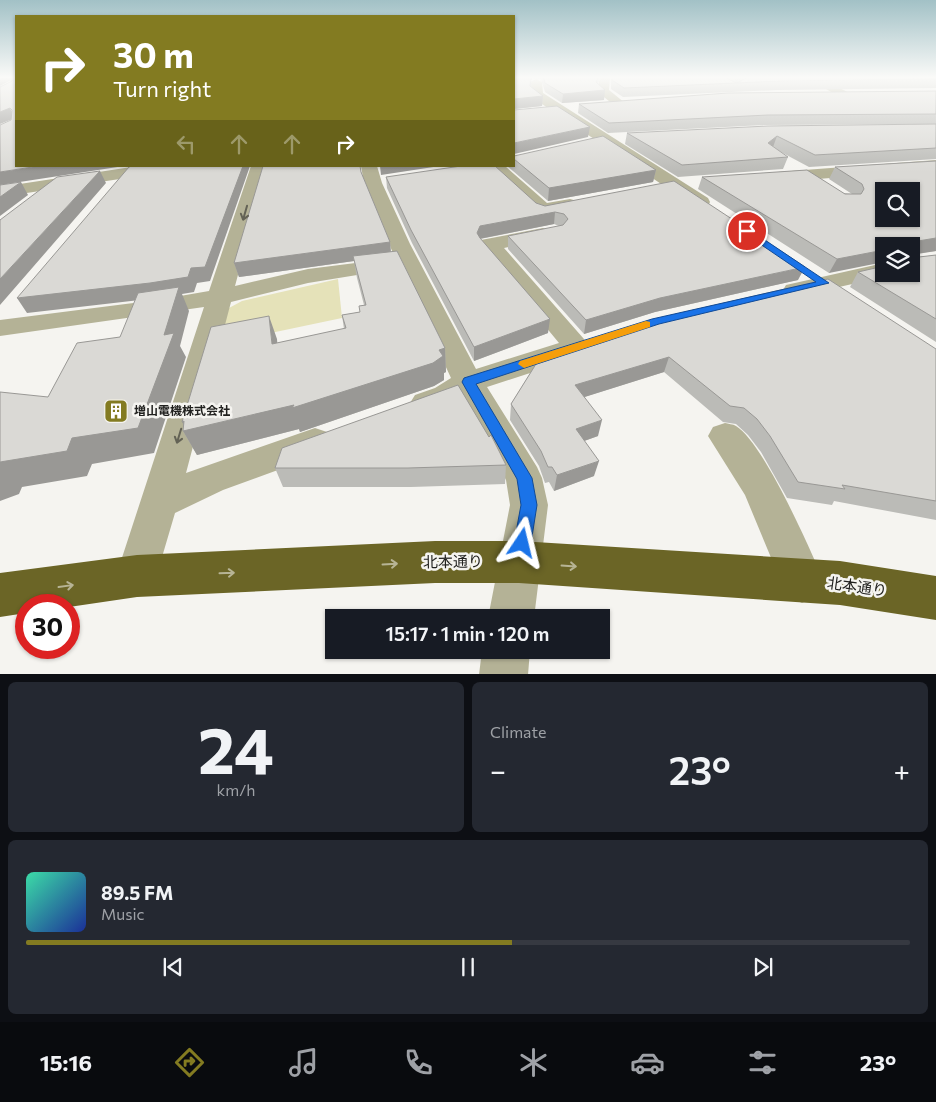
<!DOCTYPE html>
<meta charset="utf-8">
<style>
body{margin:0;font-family:Commissioner,"Noto Sans JP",sans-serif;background:#242831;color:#f1f3f6;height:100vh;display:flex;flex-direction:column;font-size:19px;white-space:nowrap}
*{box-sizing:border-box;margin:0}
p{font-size:16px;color:#9ea1a6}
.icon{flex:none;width:28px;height:28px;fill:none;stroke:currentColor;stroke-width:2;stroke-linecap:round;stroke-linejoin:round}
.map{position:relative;height:674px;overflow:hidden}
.panel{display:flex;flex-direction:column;gap:8px;padding:8px;background:#0d0f14;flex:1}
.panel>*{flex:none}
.guide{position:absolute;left:15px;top:15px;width:500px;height:152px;border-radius:0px;box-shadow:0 1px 4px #0004;background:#837b21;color:#fff;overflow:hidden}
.tools{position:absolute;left:875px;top:182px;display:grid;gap:10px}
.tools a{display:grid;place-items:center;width:45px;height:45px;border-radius:0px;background:#171b24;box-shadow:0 1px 4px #0004;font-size:25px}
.speed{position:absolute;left:15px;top:594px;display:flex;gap:10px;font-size:25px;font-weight:700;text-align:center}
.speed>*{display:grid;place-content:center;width:65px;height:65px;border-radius:50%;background:#171b24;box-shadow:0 1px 4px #0004;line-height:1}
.speed .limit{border:8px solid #d22;background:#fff;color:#111}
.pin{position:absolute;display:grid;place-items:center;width:42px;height:42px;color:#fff;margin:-21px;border:2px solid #fff;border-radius:50%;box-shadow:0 1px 5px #0007}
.me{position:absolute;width:55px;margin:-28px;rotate:10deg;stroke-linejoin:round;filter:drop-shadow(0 0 4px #0008)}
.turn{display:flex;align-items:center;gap:18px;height:105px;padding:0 15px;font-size:22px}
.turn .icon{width:65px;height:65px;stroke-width:2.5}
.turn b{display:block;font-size:35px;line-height:42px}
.lanes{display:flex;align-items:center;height:48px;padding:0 15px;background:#0003;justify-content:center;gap:25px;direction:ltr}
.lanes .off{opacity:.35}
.big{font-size:38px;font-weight:600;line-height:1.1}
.panel .card{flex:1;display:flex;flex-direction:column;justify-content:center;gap:8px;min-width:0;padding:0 18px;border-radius:8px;background:#242831}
.panel .dial{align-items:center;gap:0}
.dial b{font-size:65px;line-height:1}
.song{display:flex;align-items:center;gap:15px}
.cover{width:60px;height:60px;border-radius:8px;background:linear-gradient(135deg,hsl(160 70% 55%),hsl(230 70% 35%))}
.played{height:5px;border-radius:2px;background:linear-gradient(90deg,#837b21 55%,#363941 55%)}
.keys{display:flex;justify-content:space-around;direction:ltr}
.heat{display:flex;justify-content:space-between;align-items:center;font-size:28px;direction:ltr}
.panel .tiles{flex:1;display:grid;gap:8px;grid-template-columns:1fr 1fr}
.card:last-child{grid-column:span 2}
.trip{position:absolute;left:325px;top:609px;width:285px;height:50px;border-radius:0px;background:#171b24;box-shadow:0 1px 4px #0004;font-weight:600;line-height:50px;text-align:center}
.dock{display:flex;height:80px;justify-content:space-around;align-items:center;background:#090b0e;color:#9ea1a6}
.dock .icon{width:35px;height:35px}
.dock .selected{color:#837b21}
.dock b{font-size:22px;color:#f1f3f6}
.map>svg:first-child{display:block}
.green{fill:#e5e2b9}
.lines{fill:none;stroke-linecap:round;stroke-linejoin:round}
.minor{fill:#b4b296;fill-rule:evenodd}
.highway{fill:#6b6526;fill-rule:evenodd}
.wall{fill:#bbbbb7}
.shaded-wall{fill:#999895}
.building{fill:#dad9d5;stroke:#999895;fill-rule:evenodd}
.oneway{stroke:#636255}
.oneway2{stroke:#b7b495}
.route{fill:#1a73e8;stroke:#114b97}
.slow{fill:#f59e0b}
.labels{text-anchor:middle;stroke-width:5;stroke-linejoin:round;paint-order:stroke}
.poi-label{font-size:12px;font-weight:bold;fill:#21211f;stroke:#f5f4f0;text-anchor:start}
.near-street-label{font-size:15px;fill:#21211f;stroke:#f5f4f0}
</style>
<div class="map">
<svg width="936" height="675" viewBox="0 0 936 675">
<rect width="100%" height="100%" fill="#f5f4f0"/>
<path class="green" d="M 338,279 L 342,318 L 218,344 L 229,308 L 242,301 Z"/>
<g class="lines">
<path class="minor" d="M 600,78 L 610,78 L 609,90 L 625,103 L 623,106 L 615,106 L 599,93 L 597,91 Z
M 806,78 L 819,78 L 870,103 L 936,123 L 936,132 L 862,109 Z
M 536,79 L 542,82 L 543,93 L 708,198 L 710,202 L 708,206 L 694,206 L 533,98 L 530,82 Z
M 936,160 L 936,170 L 778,182 L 772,181 L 769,177 L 772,173 L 778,172 Z
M 138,166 L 181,166 L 173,171 L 0,197 L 0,187 Z
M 251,166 L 267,166 L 235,286 L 308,269 L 395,258 L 364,183 L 361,166 L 377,166 L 382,183 L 410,244 L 476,369 L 559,343 L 478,245 L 481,240 L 543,228 L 550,230 L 553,234 L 550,238 L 504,248 L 591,347 L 585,355 L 487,387 L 537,467 L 542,478 L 548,505 L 534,618 L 488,618 L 510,505 L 506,480 L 463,400 L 426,415 L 415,411 L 410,403 L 415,395 L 435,388 L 451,378 L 400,268 L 308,283 L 231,302 L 186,473 L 315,428 L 327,432 L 332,442 L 327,452 L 223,490 L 175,513 L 152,591 L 137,597 L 122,591 L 116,576 L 204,307 L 0,336 L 0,320 L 157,300 L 209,291 Z
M 487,166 L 505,166 L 547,203 L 570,199 L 577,201 L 580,205 L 577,209 C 564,212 549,217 536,214 Z
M 884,263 L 884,274 L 892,275 L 795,297 L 786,295 L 783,290 L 786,285 Z
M 725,423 C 728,424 733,424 736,426 C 763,442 810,549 824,581 L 817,596 L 802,603 L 787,596 L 745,495 L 708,436 L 713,427 Z
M 482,650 L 530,650 L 528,675 L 479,675 Z"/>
<path class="highway" d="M 435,541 L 519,541 L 840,561 L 936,576 L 936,620 L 840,605 L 519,583 L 435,583 L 137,597 L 69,607 L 69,605 L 26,605 L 26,613 L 0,617 L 0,573 L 137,555 Z"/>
</g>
<path class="wall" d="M 514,78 L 600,78 L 598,83 L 604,100 L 562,103 L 545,92 L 541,79 L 532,78 L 531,86 L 543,96 L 542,106 L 514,109 Z
M 611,78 L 722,78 L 735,82 L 728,78 L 936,78 L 936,88 L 777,90 L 623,97 L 611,89 Z
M 936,91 L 936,124 L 764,125 L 608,133 L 578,113 L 579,104 Z
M 936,124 L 936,159 L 809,167 L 779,151 L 788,157 L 783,169 L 678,177 L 625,144 L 627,133 Z
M 514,156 L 656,170 L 653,182 L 548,201 L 507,166 L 514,166 Z
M 936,161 L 936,251 L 919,253 L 919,257 L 936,255 L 936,342 L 850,287 L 858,272 L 911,274 L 911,246 L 884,246 L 829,273 L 698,189 L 702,177 L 852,194 L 829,179 L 835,167 Z
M 361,172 L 390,242 L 391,251 L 445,348 L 446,372 L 444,373 L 444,380 L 434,386 L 300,432 L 299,429 L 197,455 L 183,431 L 277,339 L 277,343 L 344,329 L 342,315 L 360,312 L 364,305 L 357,278 L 354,261 L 239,277 L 234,263 Z
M 386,177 L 536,203 L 798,280 L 655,312 L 584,334 L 508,249 L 508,236 L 559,226 L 554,224 L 480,239 L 548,333 L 474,361 L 412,243 L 387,188 Z
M 936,349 L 936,520 L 834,501 L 832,505 L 787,498 L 761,452 L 748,435 L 736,424 L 723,422 L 664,372 L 584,397 L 598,436 L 584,441 L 594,476 L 554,491 L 549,482 L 545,483 L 539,466 L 510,420 L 511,404 L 541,356 Z
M 506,465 L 505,484 L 411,487 L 283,487 L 275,468 Z"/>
<path class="shaded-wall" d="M 0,78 L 15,78 L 0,86 Z
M 605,90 L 604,100 L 562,103 L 563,94 Z
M 543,96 L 542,106 L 514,109 L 514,99 Z
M 10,108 L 15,118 L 0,124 L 0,112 Z
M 590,127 L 588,137 L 514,154 L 514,143 Z
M 777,136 L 773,147 L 768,143 Z
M 39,166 L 124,166 L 0,185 L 0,172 Z
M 243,166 L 250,166 L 210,281 L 197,283 L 194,292 L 182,294 L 189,311 L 180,346 L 186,357 L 154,453 L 92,464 L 87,476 L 22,487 L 19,494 L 0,501 L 0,462 L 72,438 L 164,335 L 157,298 L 27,313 L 17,298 L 191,268 Z
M 380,166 L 440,166 L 381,175 Z
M 656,170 L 653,182 L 548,201 L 549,188 Z
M 100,171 L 106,183 L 0,305 L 0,279 Z
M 21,182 L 28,195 L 0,216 L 0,197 Z
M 555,212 L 554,224 L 479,239 L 477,233 L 480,226 Z
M 936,238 L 936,251 L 911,255 L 918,241 Z
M 390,242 L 391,255 L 353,256 L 354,261 L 239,277 L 234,263 Z
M 884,250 L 884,262 L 829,273 L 837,259 Z
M 805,267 L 798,280 L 655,312 L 584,334 L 586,320 L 660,298 Z
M 269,316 L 277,339 L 279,367 L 272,344 Z
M 550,319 L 548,333 L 474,361 L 474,347 Z
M 445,348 L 446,372 L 444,373 L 444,380 L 434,386 L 300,432 L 299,429 L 197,455 L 183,431 L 187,430 L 182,422 Z
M 669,357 L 664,372 L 572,401 L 575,385 Z
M 602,420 L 598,436 L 573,445 L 576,429 Z
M 599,461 L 594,476 L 554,491 L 557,475 Z"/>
<path class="building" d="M 12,78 L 16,78 L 16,166 L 39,166 L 0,172 L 0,125 L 11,120 L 12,110 L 10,108 L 0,112 L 0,87 L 12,81 Z
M 514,78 L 531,78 L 530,86 L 543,96 L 514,99 L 514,105 Z
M 544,78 L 598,78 L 596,82 L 605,90 L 563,94 L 545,83 Z
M 613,78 L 726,78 L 737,83 L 746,78 L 936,78 L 936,79 L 780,81 L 624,88 L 612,80 Z
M 936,91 L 936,114 L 768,115 L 609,123 L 579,104 L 728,93 Z
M 557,106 L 590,127 L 514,143 L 514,152 L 514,110 Z
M 936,124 L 936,148 L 815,155 L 777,136 L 768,143 L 788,157 L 682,165 L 627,133 L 768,126 Z
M 603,136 L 656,170 L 549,188 L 514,159 L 514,156 Z
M 936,161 L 936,238 L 918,241 L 919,257 L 936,255 L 936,319 L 858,272 L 884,266 L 884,274 L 911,274 L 911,246 L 884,246 L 884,250 L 837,259 L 702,177 L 807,170 L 845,194 L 861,194 L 864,189 L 862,184 L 835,167 ZM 884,191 L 911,191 L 911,219 L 884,219 Z
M 132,166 L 243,166 L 205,267 L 191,268 L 188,277 L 150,283 L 17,298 L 129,167 Z
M 263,166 L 360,166 L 361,172 L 390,242 L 234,263 Z
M 461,166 L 495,166 L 536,203 L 545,206 L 674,181 L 805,267 L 660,298 L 586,320 L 508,236 L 563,225 L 568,219 L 564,214 L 555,212 L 480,226 L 477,233 L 480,238 L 550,319 L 474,347 L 411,230 L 386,177 Z
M 100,171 L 0,279 L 0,220 L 57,177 Z
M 21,182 L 0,197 L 0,185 Z
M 397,251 L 445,348 L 439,350 L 443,356 L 433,363 L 292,408 L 294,405 L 183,431 L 184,421 L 182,422 L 211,327 L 269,316 L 272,344 L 346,328 L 342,315 L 360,312 L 359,306 L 366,305 L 353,256 Z
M 828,279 L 936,349 L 936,501 L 842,485 L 845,489 L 798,482 L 770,436 L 757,419 L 744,408 L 730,406 L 669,357 L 575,385 L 602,420 L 576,429 L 599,461 L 557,475 L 552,467 L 548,467 L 541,451 L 511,404 L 541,356 L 668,316 Z
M 179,287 L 164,335 L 174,333 L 138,428 L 72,438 L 67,451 L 0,462 L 0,392 L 48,397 L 77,343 L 120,337 L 138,293 Z
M 458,385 L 489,437 L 491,435 L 506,465 L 408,468 L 275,468 L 282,448 Z"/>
<defs><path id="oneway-shaft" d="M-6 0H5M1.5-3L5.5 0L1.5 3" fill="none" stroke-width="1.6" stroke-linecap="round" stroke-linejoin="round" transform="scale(1.25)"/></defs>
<g class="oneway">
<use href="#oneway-shaft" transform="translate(245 213) rotate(106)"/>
<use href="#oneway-shaft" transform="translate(179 436) rotate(107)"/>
</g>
<g class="oneway2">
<use href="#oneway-shaft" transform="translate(390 564) rotate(-3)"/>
<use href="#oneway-shaft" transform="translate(569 566) rotate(4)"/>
<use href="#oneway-shaft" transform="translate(227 573) rotate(-2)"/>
<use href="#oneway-shaft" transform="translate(66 586) rotate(-8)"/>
</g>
<linearGradient id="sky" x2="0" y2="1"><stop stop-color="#a2c1c6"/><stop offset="0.45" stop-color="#fafaf8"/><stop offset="1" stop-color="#fafaf8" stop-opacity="0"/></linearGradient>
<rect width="936" height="172" fill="url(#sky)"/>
<path class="route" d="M 747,228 L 829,283 L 659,324 L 476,384 L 532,478 L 537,505 L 531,543 L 528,549 L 522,551 L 516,549 L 514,543 L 521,505 L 517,479 L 462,382 L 464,378 L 652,319 L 816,282 L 744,233 L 743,231 Z"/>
<path class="slow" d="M 646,321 L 650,322 L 650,327 L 524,368 L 518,364 L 520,361 Z"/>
<defs>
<g id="building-square" transform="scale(1.25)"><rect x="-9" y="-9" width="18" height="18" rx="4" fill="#837b21" stroke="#f5f4f0"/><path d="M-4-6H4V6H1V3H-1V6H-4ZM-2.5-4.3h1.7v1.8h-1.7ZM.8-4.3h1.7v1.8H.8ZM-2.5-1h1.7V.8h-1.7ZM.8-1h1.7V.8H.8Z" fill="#fff"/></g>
</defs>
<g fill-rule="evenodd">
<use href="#building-square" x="116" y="411"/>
</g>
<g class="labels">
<g class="poi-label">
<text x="134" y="415">増山電機株式会社</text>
</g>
<g class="near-street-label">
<text transform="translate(453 562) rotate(-1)" y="5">北本通り</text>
<text transform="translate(857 587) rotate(8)" y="5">北本通り</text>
</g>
</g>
</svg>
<div class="tools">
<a><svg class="icon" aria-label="search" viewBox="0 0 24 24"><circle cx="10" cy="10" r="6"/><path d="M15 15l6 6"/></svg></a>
<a><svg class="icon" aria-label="layers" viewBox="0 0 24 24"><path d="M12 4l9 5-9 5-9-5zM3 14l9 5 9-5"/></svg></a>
</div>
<div class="speed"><div class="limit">30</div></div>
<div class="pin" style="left:747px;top:231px;background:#d93025"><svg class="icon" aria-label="arrive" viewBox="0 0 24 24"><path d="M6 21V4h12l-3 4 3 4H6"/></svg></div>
<svg class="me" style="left:522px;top:543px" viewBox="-20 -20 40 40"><path d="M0-17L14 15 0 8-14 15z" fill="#1a73e8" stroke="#fff" stroke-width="4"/></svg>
<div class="trip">15:17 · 1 min · 120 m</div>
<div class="guide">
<div class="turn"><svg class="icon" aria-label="right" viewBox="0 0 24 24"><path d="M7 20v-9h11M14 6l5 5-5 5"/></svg><div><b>30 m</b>Turn right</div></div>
<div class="lanes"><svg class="icon off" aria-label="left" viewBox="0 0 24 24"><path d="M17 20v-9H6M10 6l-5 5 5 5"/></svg><svg class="icon off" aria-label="ahead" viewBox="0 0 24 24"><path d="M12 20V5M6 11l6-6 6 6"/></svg><svg class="icon off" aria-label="ahead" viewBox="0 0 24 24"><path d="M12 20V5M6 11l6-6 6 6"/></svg><svg class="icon" aria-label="right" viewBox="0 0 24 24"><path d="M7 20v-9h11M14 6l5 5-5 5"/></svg></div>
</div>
</div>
<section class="panel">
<div class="tiles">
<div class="card dial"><b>24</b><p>km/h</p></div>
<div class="card"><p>Climate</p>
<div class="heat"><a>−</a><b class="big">23°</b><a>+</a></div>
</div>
<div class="card">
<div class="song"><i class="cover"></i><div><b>89.5 FM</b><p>Music</p></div></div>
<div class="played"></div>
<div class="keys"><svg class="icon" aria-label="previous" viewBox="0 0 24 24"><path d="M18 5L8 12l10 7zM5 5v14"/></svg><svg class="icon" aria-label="pause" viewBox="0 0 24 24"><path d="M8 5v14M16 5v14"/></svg><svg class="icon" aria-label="next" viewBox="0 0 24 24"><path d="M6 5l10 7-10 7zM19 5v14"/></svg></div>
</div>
</div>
</section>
<nav class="dock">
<b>15:16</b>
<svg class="icon selected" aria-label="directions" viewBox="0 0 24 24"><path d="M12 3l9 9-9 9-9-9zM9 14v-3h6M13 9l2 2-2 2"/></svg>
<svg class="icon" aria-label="music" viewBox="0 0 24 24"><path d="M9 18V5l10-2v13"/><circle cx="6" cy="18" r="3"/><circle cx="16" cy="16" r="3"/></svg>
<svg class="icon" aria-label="phone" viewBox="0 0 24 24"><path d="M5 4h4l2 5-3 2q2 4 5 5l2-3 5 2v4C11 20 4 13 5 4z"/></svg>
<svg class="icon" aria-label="climate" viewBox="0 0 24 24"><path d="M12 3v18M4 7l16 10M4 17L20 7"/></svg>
<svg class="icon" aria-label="car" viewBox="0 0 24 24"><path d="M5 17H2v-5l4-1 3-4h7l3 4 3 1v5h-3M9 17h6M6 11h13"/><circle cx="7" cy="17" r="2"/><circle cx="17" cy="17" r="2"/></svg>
<svg class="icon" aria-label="filters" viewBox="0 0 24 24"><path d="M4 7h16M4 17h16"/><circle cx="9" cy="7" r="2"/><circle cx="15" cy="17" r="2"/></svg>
<b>23°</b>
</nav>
